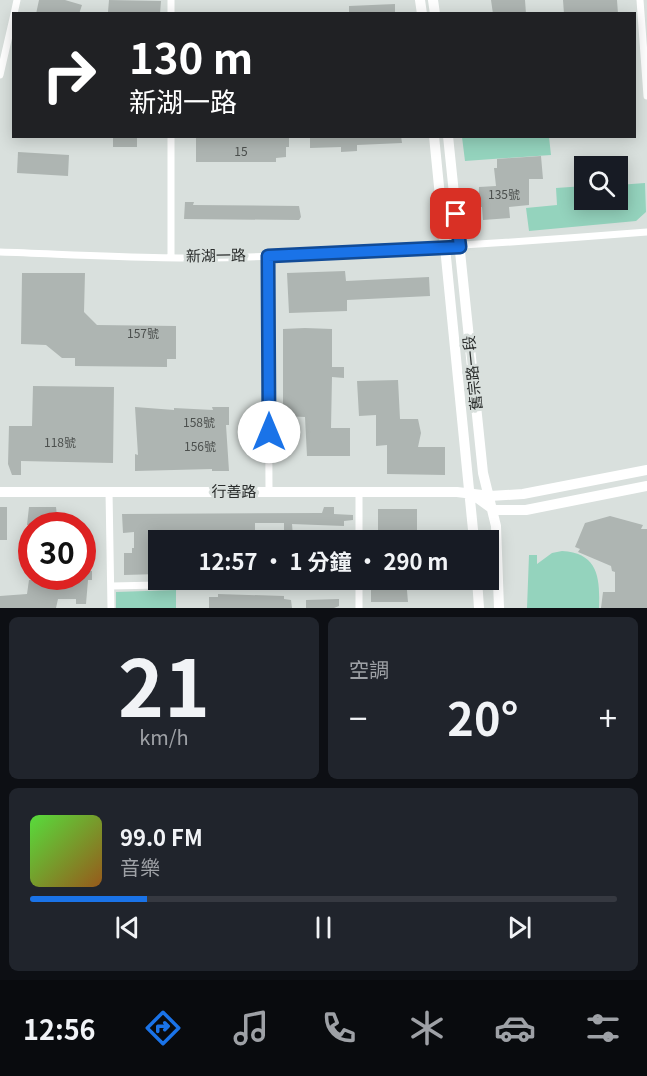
<!DOCTYPE html>
<html lang="zh-TW">
<meta charset="utf-8">
<style>
body{margin:0;font-family:Georgia,"Noto Sans TC",serif;background:#20242c;color:#f1f3f6;height:100vh;display:flex;flex-direction:column;font-size:22px;white-space:nowrap}
*{box-sizing:border-box;margin:0}
p{font-size:20px;color:#9ea1a6}
.icon{flex:none;width:33px;height:33px;fill:none;stroke:currentColor;stroke-width:2;stroke-linecap:round;stroke-linejoin:round}
.map{position:relative;height:608px;overflow:hidden}
.panel{display:flex;flex-direction:column;gap:9px;padding:9px;background:#0d0f14;flex:1}
.panel>*{flex:none}
.banner{position:absolute;left:12px;top:12px;width:624px;height:126px;border-radius:0px;box-shadow:0 3px 15px #0003;background:#202124;color:#fff;overflow:hidden}
.fabs{position:absolute;left:574px;top:156px;display:grid;gap:12px}
.fabs a{display:grid;place-items:center;width:54px;height:54px;border-radius:0px;background:#171b24;box-shadow:0 3px 15px #0003;font-size:30px}
.speed{position:absolute;left:18px;top:512px;display:flex;gap:12px;font-size:30px;font-weight:700;text-align:center}
.speed>*{display:grid;place-content:center;width:78px;height:78px;border-radius:50%;background:#171b24;box-shadow:0 3px 15px #0003;line-height:1}
.speed .limit{border:9px solid #d22;background:#fff;color:#111}
.pin{position:absolute;display:grid;place-items:center;width:51px;height:51px;color:#fff;margin:-26px;border-radius:12px;box-shadow:0 3px 9px #0006}
.me{position:absolute;width:66px;margin:-33px;rotate:0deg;stroke-linejoin:round;filter:drop-shadow(0 0 4px #0008)}
.turn{display:flex;align-items:center;gap:21px;height:126px;padding:0 18px;font-size:27px}
.turn .icon{width:78px;height:78px;stroke-width:2.5}
.turn b{display:block;font-size:42px;line-height:51px}
.big{font-size:45px;font-weight:700;line-height:1.1}
.panel .widget{flex:1;display:flex;flex-direction:column;justify-content:center;gap:9px;min-width:0;padding:0 21px;border-radius:9px;background:#20242c}
.panel .dial{align-items:center;gap:0}
.dial b{font-size:78px;line-height:1}
.song{display:flex;align-items:center;gap:18px}
.cover{width:72px;height:72px;border-radius:9px;background:linear-gradient(135deg,hsl(110 70% 55%),hsl(30 70% 35%))}
.played{height:6px;border-radius:3px;background:linear-gradient(90deg,#1a73e8 20%,#363941 20%)}
.keys{display:flex;justify-content:space-around;direction:ltr}
.heat{display:flex;justify-content:space-between;align-items:center;font-size:33px;direction:ltr}
.panel .tiles{flex:1;display:grid;gap:9px;grid-template-columns:1fr 1fr}
.widget:last-child{grid-column:span 2}
.trip{position:absolute;left:148px;top:530px;width:351px;height:60px;border-radius:0px;background:#171b24;box-shadow:0 3px 15px #0003;font-weight:700;line-height:60px;text-align:center}
.tabs{display:flex;height:96px;justify-content:space-around;align-items:center;background:#090b0e;color:#9ea1a6}
.tabs .icon{width:42px;height:42px}
.tabs .active{color:#1a73e8}
.tabs b{font-size:27px;color:#f1f3f6}
.map>svg:first-child{display:block}
.green{fill:#94d3bd}
.building{fill:#aeb5b2}
.lines{fill:none;stroke-linecap:round;stroke-linejoin:round}
.street{stroke:#fff;stroke-width:7}
.secondary{stroke:#fff;stroke-width:10}
.route-casing{stroke:#114b97;stroke-width:15}
.route{stroke:#1a73e8;stroke-width:10}
.labels{text-anchor:middle;stroke-width:6;stroke-linejoin:round;paint-order:stroke}
.number-label{font-size:12px;fill:#4c504e}
.street-label{font-size:15px;fill:#2b2e2d;stroke:#d9e0dd}
</style>
<div class="map">
<svg width="647" height="608" viewBox="0 0 647 608">
<rect width="100%" height="100%" fill="#d9e0dd"/>
<path class="green" d="M 462,137 L 549,137 L 551,155 L 465,161 Z
M 645,183 L 646,212 L 636,221 L 529,231 L 526,208 L 557,205 L 556,188 L 585,186 L 585,200 L 618,200 L 618,185 Z
M 562,551 C 599,553 600,579 599,608 L 527,608 L 529,555 L 537,555 L 537,564 L 552,553 Z
M 176,590 L 176,608 L 116,608 L 116,592 Z"/>
<path class="building" d="M 39,0 L 65,0 L 82,5 L 79,14 L 36,14 Z
M 109,0 L 161,1 L 160,14 L 108,12 Z
M 491,0 L 525,0 L 526,14 L 493,14 Z
M 563,0 L 617,0 L 618,14 L 564,14 Z
M 395,4 L 395,14 L 349,14 L 349,6 Z
M 113,136 L 137,136 L 137,147 L 113,147 Z
M 196,136 L 289,136 L 289,147 L 286,147 L 286,157 L 276,158 L 276,162 L 196,162 Z
M 310,136 L 401,136 L 402,143 L 357,145 L 357,151 L 341,152 L 341,147 L 310,148 Z
M 18,152 L 69,155 L 68,176 L 17,173 Z
M 541,156 L 543,179 L 529,179 L 529,205 L 509,207 L 510,218 L 483,220 L 482,207 L 478,207 L 479,187 L 496,186 L 494,168 L 497,168 L 497,159 Z
M 185,202 L 194,202 L 193,205 L 299,206 L 301,217 L 299,220 L 184,219 Z
M 345,271 L 346,281 L 429,277 L 430,296 L 347,300 L 347,311 L 289,313 L 287,273 Z
M 22,273 L 85,273 L 84,312 L 97,325 L 176,326 L 176,359 L 167,359 L 167,367 L 75,366 L 75,358 L 62,358 L 46,345 L 21,344 Z
M 305,328 L 332,329 L 332,367 L 344,367 L 344,378 L 332,377 L 331,428 L 350,428 L 350,456 L 307,456 L 305,417 L 283,416 L 283,329 Z
M 398,380 L 400,419 L 418,419 L 421,433 L 418,447 L 445,447 L 445,475 L 387,474 L 387,445 L 376,446 L 376,415 L 359,416 L 357,381 Z
M 33,386 L 114,387 L 113,463 L 21,461 L 21,475 L 12,475 L 8,464 L 9,426 L 32,426 Z
M 135,407 L 174,410 L 174,408 L 213,410 L 212,407 L 229,407 L 229,425 L 226,425 L 229,471 L 212,471 L 212,469 L 135,471 L 135,454 L 138,455 Z
M 0,507 L 7,507 L 7,540 L 0,540 Z
M 29,507 L 56,507 L 58,525 L 27,525 Z
M 324,507 L 334,507 L 334,514 L 353,515 L 353,520 L 344,521 L 344,526 L 292,524 L 293,537 L 284,537 L 284,523 L 255,523 L 255,531 L 210,532 L 210,540 L 191,540 L 191,531 L 153,532 L 153,553 L 159,552 L 159,574 L 124,575 L 124,553 L 132,553 L 132,548 L 134,548 L 134,532 L 123,533 L 122,514 L 322,513 Z
M 378,509 L 417,509 L 417,540 L 378,540 Z
M 610,516 L 643,525 L 641,529 L 647,529 L 647,608 L 601,608 L 603,592 L 615,592 L 615,572 L 612,571 L 611,566 L 578,552 L 580,549 L 575,547 L 585,523 Z
M 82,571 L 92,571 L 92,580 L 88,580 L 86,604 L 76,604 L 76,599 L 58,599 L 56,608 L 0,608 L 0,596 L 27,594 L 29,580 L 39,580 L 39,585 L 65,585 L 65,576 L 82,576 Z
M 374,579 L 406,579 L 408,602 L 371,602 L 371,589 L 375,589 Z
M 218,594 L 284,596 L 284,599 L 291,600 L 292,608 L 209,608 L 209,597 L 218,597 Z
M 339,599 L 339,606 L 334,608 L 306,608 L 306,600 Z"/>
<g class="lines">
<path class="street" d="M 171,0 L 171,14
M 640,0 L 647,96
M 14,14 L 17,0
M 0,75 L 14,14
M 171,136 L 171,257
M 0,252 C 89,255 180,261 269,256 C 395,250 521,242 647,232
M 268,256 L 269,492
M 109,491 L 111,608
M 359,492 L 359,540
M 359,579 L 359,608
M 111,586 L 359,581"/>
<path class="secondary" d="M 420,0 L 422,14
M 433,0 L 435,14
M 434,136 L 474,540
M 448,136 L 483,473 L 496,526 L 499,608
M 0,492 L 457,492 L 490,496 L 523,494 L 647,470
M 472,494 L 494,510 L 526,510 L 647,486
M 477,579 L 479,608"/>
</g>
<g class="lines">
<g class="route-casing">
<path id="route" d="M 269,432 L 268,256 L 460,247 L 456,214"/>
</g>
<use href="#route" class="route"/>
</g>
<g class="labels">
<g class="number-label">
<text x="241" y="156">15</text>
<text x="504" y="199">135號</text>
<text x="143" y="338">157號</text>
<text x="199" y="427">158號</text>
<text x="60" y="447">118號</text>
<text x="200" y="451">156號</text>
</g>
<g class="street-label">
<text transform="translate(216 256) rotate(-1)" y="5">新湖一路</text>
<text transform="translate(473 373) rotate(-96)" y="5">舊宗路一段</text>
<text x="234" y="497">行善路</text>
</g>
</g>
</svg>
<div class="fabs">
<a><svg class="icon" aria-label="search" viewBox="0 0 24 24"><circle cx="10" cy="10" r="6"/><path d="M15 15l6 6"/></svg></a>
</div>
<div class="speed"><div class="limit">30</div></div>
<div class="pin" style="left:456px;top:214px;background:#d93025"><svg class="icon" aria-label="arrive" viewBox="0 0 24 24"><path d="M6 21V4h12l-3 4 3 4H6"/></svg></div>
<svg class="me" style="left:269px;top:432px" viewBox="-20 -20 40 40"><circle r="19" fill="#fff"/><path d="M0-13L10 11 0 6-10 11z" fill="#1a73e8"/></svg>
<div class="trip">12:57 · 1 分鐘 · 290 m</div>
<div class="banner">
<div class="turn"><svg class="icon" aria-label="right" viewBox="0 0 24 24"><path d="M7 20v-9h11M14 6l5 5-5 5"/></svg><div><b>130 m</b>新湖一路</div></div>
</div>
</div>
<section class="panel">
<div class="tiles">
<div class="widget dial"><b>21</b><p>km/h</p></div>
<div class="widget"><p>空調</p>
<div class="heat"><a>−</a><b class="big">20°</b><a>+</a></div>
</div>
<div class="widget">
<div class="song"><i class="cover"></i><div><b>99.0 FM</b><p>音樂</p></div></div>
<div class="played"></div>
<div class="keys"><svg class="icon" aria-label="previous" viewBox="0 0 24 24"><path d="M18 5L8 12l10 7zM5 5v14"/></svg><svg class="icon" aria-label="pause" viewBox="0 0 24 24"><path d="M8 5v14M16 5v14"/></svg><svg class="icon" aria-label="next" viewBox="0 0 24 24"><path d="M6 5l10 7-10 7zM19 5v14"/></svg></div>
</div>
</div>
</section>
<nav class="tabs">
<b>12:56</b>
<svg class="icon active" aria-label="directions" viewBox="0 0 24 24"><path d="M12 3l9 9-9 9-9-9zM9 14v-3h6M13 9l2 2-2 2"/></svg>
<svg class="icon" aria-label="music" viewBox="0 0 24 24"><path d="M9 18V5l10-2v13"/><circle cx="6" cy="18" r="3"/><circle cx="16" cy="16" r="3"/></svg>
<svg class="icon" aria-label="phone" viewBox="0 0 24 24"><path d="M5 4h4l2 5-3 2q2 4 5 5l2-3 5 2v4C11 20 4 13 5 4z"/></svg>
<svg class="icon" aria-label="climate" viewBox="0 0 24 24"><path d="M12 3v18M4 7l16 10M4 17L20 7"/></svg>
<svg class="icon" aria-label="car" viewBox="0 0 24 24"><path d="M5 17H2v-5l4-1 3-4h7l3 4 3 1v5h-3M9 17h6M6 11h13"/><circle cx="7" cy="17" r="2"/><circle cx="17" cy="17" r="2"/></svg>
<svg class="icon" aria-label="filters" viewBox="0 0 24 24"><path d="M4 7h16M4 17h16"/><circle cx="9" cy="7" r="2"/><circle cx="15" cy="17" r="2"/></svg>
</nav>
